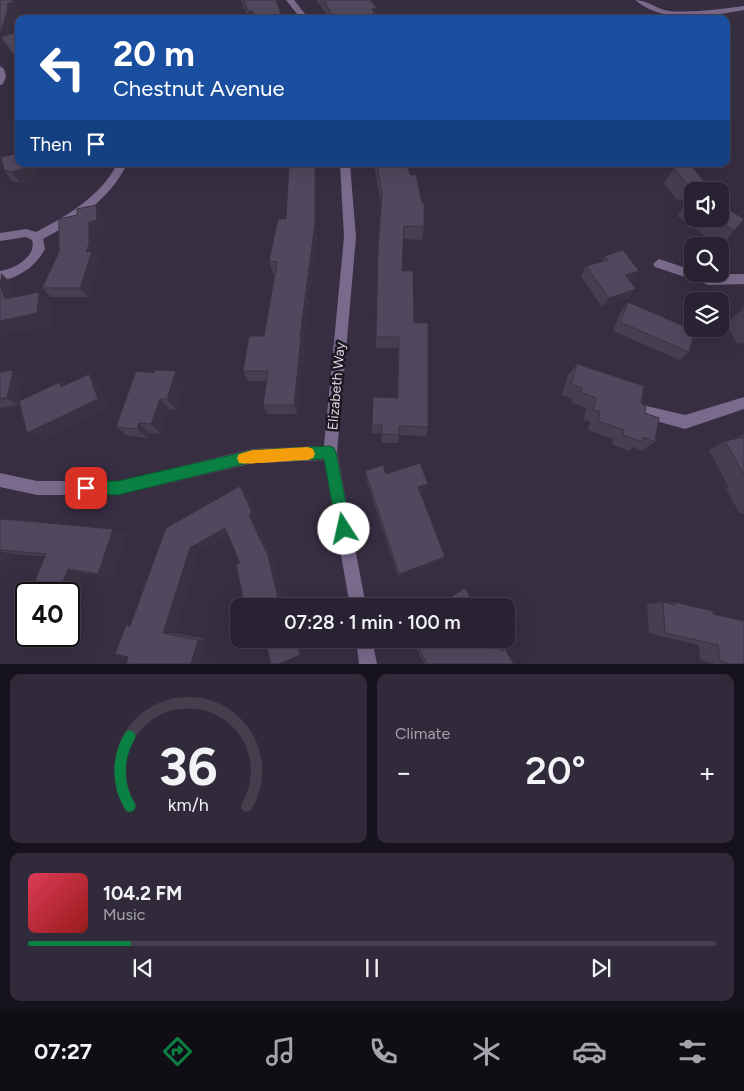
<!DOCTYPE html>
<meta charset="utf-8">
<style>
body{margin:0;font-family:Figtree,sans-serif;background:#312a3a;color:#f1f3f6;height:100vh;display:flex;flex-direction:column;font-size:19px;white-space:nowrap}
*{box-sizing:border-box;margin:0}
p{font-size:16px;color:#a5a4ac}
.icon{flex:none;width:28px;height:28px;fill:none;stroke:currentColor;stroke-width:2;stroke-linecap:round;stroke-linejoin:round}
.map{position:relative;height:664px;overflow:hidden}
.side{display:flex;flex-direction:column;gap:10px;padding:10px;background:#17131c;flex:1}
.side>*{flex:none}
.banner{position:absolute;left:15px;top:15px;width:715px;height:152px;border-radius:10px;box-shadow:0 5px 20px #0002,0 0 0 1px #453f4d;background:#1a4fa0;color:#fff;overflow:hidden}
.controls{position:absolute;left:684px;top:182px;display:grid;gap:10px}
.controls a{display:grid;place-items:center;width:45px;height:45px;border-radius:10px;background:#292232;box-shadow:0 5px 20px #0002,0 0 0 1px #453f4d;font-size:25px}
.speed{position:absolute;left:15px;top:582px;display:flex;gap:10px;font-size:25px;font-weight:700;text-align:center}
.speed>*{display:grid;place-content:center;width:65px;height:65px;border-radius:50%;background:#292232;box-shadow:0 5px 20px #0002,0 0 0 1px #453f4d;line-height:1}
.speed .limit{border:2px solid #111;border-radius:8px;background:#fff;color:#111}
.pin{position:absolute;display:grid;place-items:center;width:42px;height:42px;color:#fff;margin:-21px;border-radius:10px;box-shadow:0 2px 8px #0006}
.me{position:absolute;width:55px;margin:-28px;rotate:350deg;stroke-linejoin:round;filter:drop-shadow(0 0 4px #0008)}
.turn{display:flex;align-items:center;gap:18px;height:105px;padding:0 15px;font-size:22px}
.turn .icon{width:65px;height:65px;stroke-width:2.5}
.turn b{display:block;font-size:35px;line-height:42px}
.then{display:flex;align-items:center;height:48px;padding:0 15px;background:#0003;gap:10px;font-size:19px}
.big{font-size:38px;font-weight:600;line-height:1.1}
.side .card{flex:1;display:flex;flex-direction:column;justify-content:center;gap:8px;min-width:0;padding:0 18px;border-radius:10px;background:#312a3a}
.side .dial{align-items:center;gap:0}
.dial svg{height:130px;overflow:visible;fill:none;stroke:#453f4d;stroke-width:7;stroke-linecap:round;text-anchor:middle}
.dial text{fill:#f1f3f6;stroke:none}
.song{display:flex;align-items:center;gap:15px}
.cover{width:60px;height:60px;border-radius:8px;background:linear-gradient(135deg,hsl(350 70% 55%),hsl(0 70% 35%))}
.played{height:5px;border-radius:2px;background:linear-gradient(90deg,#0b8043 15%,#453f4d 15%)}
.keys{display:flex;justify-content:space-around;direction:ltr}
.heat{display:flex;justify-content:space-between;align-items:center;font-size:28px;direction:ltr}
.side .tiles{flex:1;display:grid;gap:10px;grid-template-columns:1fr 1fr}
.card:last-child{grid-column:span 2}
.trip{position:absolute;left:230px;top:598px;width:285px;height:50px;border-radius:10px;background:#292232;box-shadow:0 5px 20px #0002,0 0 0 1px #453f4d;font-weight:600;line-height:50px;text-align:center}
.tabs{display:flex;height:80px;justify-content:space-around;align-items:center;background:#100e14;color:#a5a4ac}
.tabs .icon{width:35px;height:35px}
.tabs .current{color:#0b8043}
.tabs b{font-size:22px;color:#f1f3f6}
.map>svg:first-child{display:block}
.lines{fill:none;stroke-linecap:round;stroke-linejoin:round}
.minor{fill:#7a6a8b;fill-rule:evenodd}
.wall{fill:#473e51}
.shaded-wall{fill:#393242}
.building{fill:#52485e;stroke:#393242}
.route{fill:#0b8043;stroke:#07532c}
.slow{fill:#f59e0b}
.labels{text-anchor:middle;stroke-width:5;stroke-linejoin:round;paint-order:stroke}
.street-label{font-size:14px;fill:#dcd6e3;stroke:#1c1821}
</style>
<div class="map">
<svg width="744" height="664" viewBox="0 0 744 664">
<rect width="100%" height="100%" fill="#372e42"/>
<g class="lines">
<path class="minor" d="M 286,0 L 294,0 L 309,19 L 301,19 Z
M 635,0 C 648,0 656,9 669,11 C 694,13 719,9 744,6 L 744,10 C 710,16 664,25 635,0 Z
M 0,66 L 4,69 L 6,76 L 3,84 L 0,85 Z
M 117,164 L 127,164 C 110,199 77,221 43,239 L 45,249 C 36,266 19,278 0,281 L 0,271 C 15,269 37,256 32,240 L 26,237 L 0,241 L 0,233 L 26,229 L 36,232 C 67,216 101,196 117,164 Z
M 340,164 L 350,164 L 356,237 L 337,453 L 366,606 L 350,606 L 324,460 L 253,463 L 118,495 L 37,495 L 0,487 L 0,473 L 37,481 L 118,481 L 253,449 L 324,446 L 344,237 Z
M 659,259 L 692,270 L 692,274 L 744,274 L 744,284 L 709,285 L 655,267 L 653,264 Z
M 744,397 L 744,409 L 685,429 L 638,416 L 633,415 L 631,410 L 633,405 L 638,404 L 685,415 Z
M 356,639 L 372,639 L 377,664 L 359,664 Z"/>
</g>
<path class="wall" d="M 241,0 L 276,0 L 283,19 L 248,19 Z
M 316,0 L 370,0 L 377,8 L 377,19 L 328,19 L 323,9 Z
M 14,2 L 20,13 L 13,15 L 15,19 L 10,34 L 19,31 L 19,62 L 5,43 L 0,44 Z
M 19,164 L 44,164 L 29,180 L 20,183 L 12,181 L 4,170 Z
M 287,164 L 315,164 L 317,187 L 317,237 L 303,344 L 304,348 L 297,414 L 267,414 L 263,405 L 267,381 L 248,381 L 243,371 L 264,336 L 275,274 L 273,274 L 269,261 L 286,219 L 289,167 L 288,167 Z
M 374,164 L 407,164 L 424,227 L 422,240 L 403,239 L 402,271 L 414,323 L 428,427 L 426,436 L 399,435 L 398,443 L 381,443 L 382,434 L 372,433 L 372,425 L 397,398 L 398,348 L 376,348 L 378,249 L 381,205 Z
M 674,168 L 705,182 L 698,191 L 692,191 L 692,219 L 720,219 L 734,231 L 720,246 L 677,216 L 688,201 L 691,198 L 677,200 L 664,183 Z
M 103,215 L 104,230 L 95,232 L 96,254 L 96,257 L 99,261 L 88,297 L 51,297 L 42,288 L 59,252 Z
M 605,256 L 632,280 L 630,281 L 629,298 L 602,307 L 581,276 L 586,266 L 601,262 Z
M 628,302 L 689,352 L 680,360 L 613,331 L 621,311 Z
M 744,306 L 744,344 L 743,343 L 737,344 L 726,323 L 743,309 L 742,308 Z
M 577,364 L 641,403 L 645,413 L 655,442 L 642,451 L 634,447 L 629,451 L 612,444 L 613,439 L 588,430 L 590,422 L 583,420 L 586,408 L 572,403 L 572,399 L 562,395 L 568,375 Z
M 13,370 L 24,377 L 18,405 L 0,408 L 0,372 Z
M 185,383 L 176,410 L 169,409 L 161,434 L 149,433 L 148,438 L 128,436 L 116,427 Z
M 744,434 L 744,513 L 740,514 L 726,489 L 729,488 L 709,450 L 725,441 L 735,439 Z
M 365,471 L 386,474 L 428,484 L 426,491 L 421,493 L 445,557 L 441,561 L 398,577 L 366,479 Z
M 247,494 L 258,518 L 255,521 L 274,560 L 283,600 L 287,599 L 291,601 L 293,606 L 247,606 L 247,603 L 244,603 L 240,563 L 228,536 L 199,552 L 174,633 L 207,639 L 128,657 L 126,625 L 130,625 Z
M 0,519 L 126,534 L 113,577 L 84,573 L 78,587 L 35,581 L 45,556 L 12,554 L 10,561 L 0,560 Z
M 663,602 L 665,603 L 674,602 L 713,614 L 744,664 L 716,664 L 700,660 L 699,645 L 649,633 L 647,604 Z
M 412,639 L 494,639 L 500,648 L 505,649 L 514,664 L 424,664 Z"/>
<path class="shaded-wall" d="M 14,2 L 20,13 L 13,15 L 15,19 L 8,43 L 1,37 L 5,43 L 0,44 L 0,32 L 7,4 Z
M 377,8 L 377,19 L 370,19 L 372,9 Z
M 248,11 L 252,11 L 254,19 L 250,19 Z
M 27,164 L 44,164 L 29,180 L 20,183 L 12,172 Z
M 315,164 L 317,187 L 317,237 L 303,344 L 304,348 L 297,414 L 294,405 Z
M 96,205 L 103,215 L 104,230 L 95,232 L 96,254 L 96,257 L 99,261 L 88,297 L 80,288 L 86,252 L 89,222 Z
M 639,271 L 632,280 L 619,284 L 625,275 Z
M 1,273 L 15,287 L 14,297 L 5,299 L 0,284 Z
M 636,289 L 629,298 L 602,307 L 609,298 Z
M 39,292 L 52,305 L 51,326 L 0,337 L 0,321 Z
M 13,370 L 24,377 L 18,405 L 7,398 Z
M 176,371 L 185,383 L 176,410 L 167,399 Z
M 89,374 L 101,385 L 110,409 L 43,442 L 27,433 Z
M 160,399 L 169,409 L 161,434 L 151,424 Z
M 139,423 L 149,433 L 148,438 L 137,429 Z
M 428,484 L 426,491 L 416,494 L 418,487 Z
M 240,486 L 247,494 L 258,518 L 255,521 L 274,560 L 284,604 L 279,602 Z
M 225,528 L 232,533 L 199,552 L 174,633 L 163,633 L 190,548 Z
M 113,529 L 126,534 L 113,577 L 98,574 Z
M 0,551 L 12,554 L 10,561 L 0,559 Z
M 445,557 L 441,561 L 398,577 L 399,574 Z
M 68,569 L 84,573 L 78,587 L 62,584 Z
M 287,599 L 291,601 L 293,606 L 289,606 Z
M 207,639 L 200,664 L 191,664 L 198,640 Z
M 296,639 L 300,639 L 304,654 L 279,664 Z"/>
<path class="building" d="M 0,0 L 12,0 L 14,2 L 7,4 L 8,8 L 1,32 L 0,32 Z
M 244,0 L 276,0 L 283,19 L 256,19 L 252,11 L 248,11 Z
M 324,0 L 370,0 L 377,8 L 372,9 L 376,17 L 370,18 L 370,19 L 334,19 Z
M 19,31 L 19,56 L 16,57 L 1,37 Z
M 19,153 L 19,164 L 27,164 L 22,169 L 12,172 L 4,170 L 1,157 Z
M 289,164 L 315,164 L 315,223 L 300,337 L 301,337 L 294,405 L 263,405 L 268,371 L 243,371 L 249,336 L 264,336 L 277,262 L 269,261 L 278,219 L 286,219 Z
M 377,164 L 407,164 L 410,175 L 416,175 L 422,203 L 424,203 L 424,227 L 404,226 L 402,271 L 413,271 L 414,323 L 428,323 L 428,427 L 399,426 L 399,435 L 382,434 L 382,425 L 372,425 L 373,397 L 398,398 L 399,337 L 376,337 L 378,249 L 382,194 Z
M 689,164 L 705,182 L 688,185 L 674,168 Z
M 692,197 L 692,204 L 688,201 Z
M 720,204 L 744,219 L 734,231 L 715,219 L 720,219 Z
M 96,205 L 97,220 L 89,222 L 89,244 L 86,252 L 92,251 L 80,288 L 42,288 L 59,252 L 59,219 L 77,215 L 77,209 Z
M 623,250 L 639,271 L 625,275 L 636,289 L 609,298 L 586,266 L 608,260 L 605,256 Z
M 0,284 L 5,299 L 39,292 L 37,313 L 0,321 Z
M 628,302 L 695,331 L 689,352 L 620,322 Z
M 740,310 L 744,310 L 744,317 Z
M 577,364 L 644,386 L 641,403 L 646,407 L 645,413 L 659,418 L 655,442 L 643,437 L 642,442 L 623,435 L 624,430 L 598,421 L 600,412 L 593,410 L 596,398 L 581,392 L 582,388 L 571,384 Z
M 13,370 L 7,398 L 0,399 L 0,372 Z
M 156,370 L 176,371 L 167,399 L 160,399 L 151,424 L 139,423 L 137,429 L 116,427 L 136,371 L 154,373 Z
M 89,374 L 98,399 L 27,433 L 19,401 L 60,382 L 61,387 Z
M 744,437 L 744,475 L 725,441 Z
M 420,463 L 428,484 L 418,487 L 445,557 L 399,574 L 365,471 L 383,465 L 386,474 Z
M 240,486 L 252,512 L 249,515 L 268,556 L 279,602 L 287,599 L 289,606 L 247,606 L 246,602 L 244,603 L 236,564 L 240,563 L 225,528 L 190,548 L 163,633 L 198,640 L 191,664 L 126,664 L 128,657 L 115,654 L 126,625 L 130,626 L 166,528 Z
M 0,519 L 15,520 L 113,529 L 98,574 L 68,569 L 62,584 L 35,581 L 46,554 L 0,550 Z
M 465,588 L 475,606 L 437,606 Z
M 663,602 L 675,605 L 674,602 L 713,611 L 713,614 L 744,621 L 744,664 L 730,664 L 720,661 L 718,645 L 665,633 Z
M 265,639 L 296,639 L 300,655 L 279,664 L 271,664 Z
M 414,639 L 494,639 L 501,651 L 505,649 L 514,664 L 427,664 Z"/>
<path class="route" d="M 330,446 L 334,448 L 336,453 L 351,529 L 349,534 L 344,536 L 339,534 L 337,529 L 324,459 L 253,462 L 118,495 L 86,494 L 81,493 L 79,488 L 81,483 L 86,481 L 118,481 L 253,450 Z"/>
<path class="slow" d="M 308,447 L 313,449 L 315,454 L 313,458 L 308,460 C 297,460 245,465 239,463 L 237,458 L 239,454 L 253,450 Z"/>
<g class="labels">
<g class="street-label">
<text transform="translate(336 386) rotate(-85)" y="5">Elizabeth Way</text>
</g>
</g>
</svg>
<div class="controls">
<a><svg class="icon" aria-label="sound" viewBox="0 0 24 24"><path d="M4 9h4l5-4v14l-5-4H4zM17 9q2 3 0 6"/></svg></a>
<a><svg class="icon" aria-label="search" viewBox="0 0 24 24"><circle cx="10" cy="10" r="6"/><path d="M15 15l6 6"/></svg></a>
<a><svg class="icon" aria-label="layers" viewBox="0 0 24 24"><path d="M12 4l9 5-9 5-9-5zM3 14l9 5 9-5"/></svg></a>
</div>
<div class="speed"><div class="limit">40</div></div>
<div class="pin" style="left:86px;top:488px;background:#d93025"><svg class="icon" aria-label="arrive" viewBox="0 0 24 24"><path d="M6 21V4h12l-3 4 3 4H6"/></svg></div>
<svg class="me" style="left:344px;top:529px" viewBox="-20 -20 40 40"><circle r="19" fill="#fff"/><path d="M0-13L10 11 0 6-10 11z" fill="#0b8043"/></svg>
<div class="trip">07:28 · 1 min · 100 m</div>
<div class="banner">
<div class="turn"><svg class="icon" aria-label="left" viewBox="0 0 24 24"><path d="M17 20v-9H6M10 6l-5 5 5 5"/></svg><div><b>20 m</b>Chestnut Avenue</div></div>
<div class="then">Then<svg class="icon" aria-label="arrive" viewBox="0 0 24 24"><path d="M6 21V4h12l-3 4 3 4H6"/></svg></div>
</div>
</div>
<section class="side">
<div class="tiles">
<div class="card dial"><svg viewBox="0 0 100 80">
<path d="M14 69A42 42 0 1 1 86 69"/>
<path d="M14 69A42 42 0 0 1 14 26" stroke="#0b8043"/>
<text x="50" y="56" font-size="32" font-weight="700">36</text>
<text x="50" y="72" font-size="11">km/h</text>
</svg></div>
<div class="card"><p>Climate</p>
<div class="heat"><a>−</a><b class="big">20°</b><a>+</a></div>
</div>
<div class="card">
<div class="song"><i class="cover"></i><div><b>104.2 FM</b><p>Music</p></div></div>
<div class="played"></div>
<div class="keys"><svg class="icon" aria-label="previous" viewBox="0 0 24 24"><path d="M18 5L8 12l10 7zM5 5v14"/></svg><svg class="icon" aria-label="pause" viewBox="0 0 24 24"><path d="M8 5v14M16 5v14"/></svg><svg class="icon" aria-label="next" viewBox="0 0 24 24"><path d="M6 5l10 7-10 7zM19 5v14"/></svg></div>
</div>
</div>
</section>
<nav class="tabs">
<b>07:27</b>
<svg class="icon current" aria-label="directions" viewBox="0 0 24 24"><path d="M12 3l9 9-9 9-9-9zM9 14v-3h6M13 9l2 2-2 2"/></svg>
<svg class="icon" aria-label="music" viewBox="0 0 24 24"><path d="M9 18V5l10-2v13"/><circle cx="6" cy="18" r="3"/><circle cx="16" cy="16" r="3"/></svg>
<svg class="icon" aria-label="phone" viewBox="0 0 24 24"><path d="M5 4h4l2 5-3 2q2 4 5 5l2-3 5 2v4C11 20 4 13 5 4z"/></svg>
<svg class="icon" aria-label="climate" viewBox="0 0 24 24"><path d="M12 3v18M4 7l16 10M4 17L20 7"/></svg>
<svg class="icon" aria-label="car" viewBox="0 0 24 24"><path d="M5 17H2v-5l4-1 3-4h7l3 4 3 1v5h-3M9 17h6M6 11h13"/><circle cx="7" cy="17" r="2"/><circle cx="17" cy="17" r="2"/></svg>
<svg class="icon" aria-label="filters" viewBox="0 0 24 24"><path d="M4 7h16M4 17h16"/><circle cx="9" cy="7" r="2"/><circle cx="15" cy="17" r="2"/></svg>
</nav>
